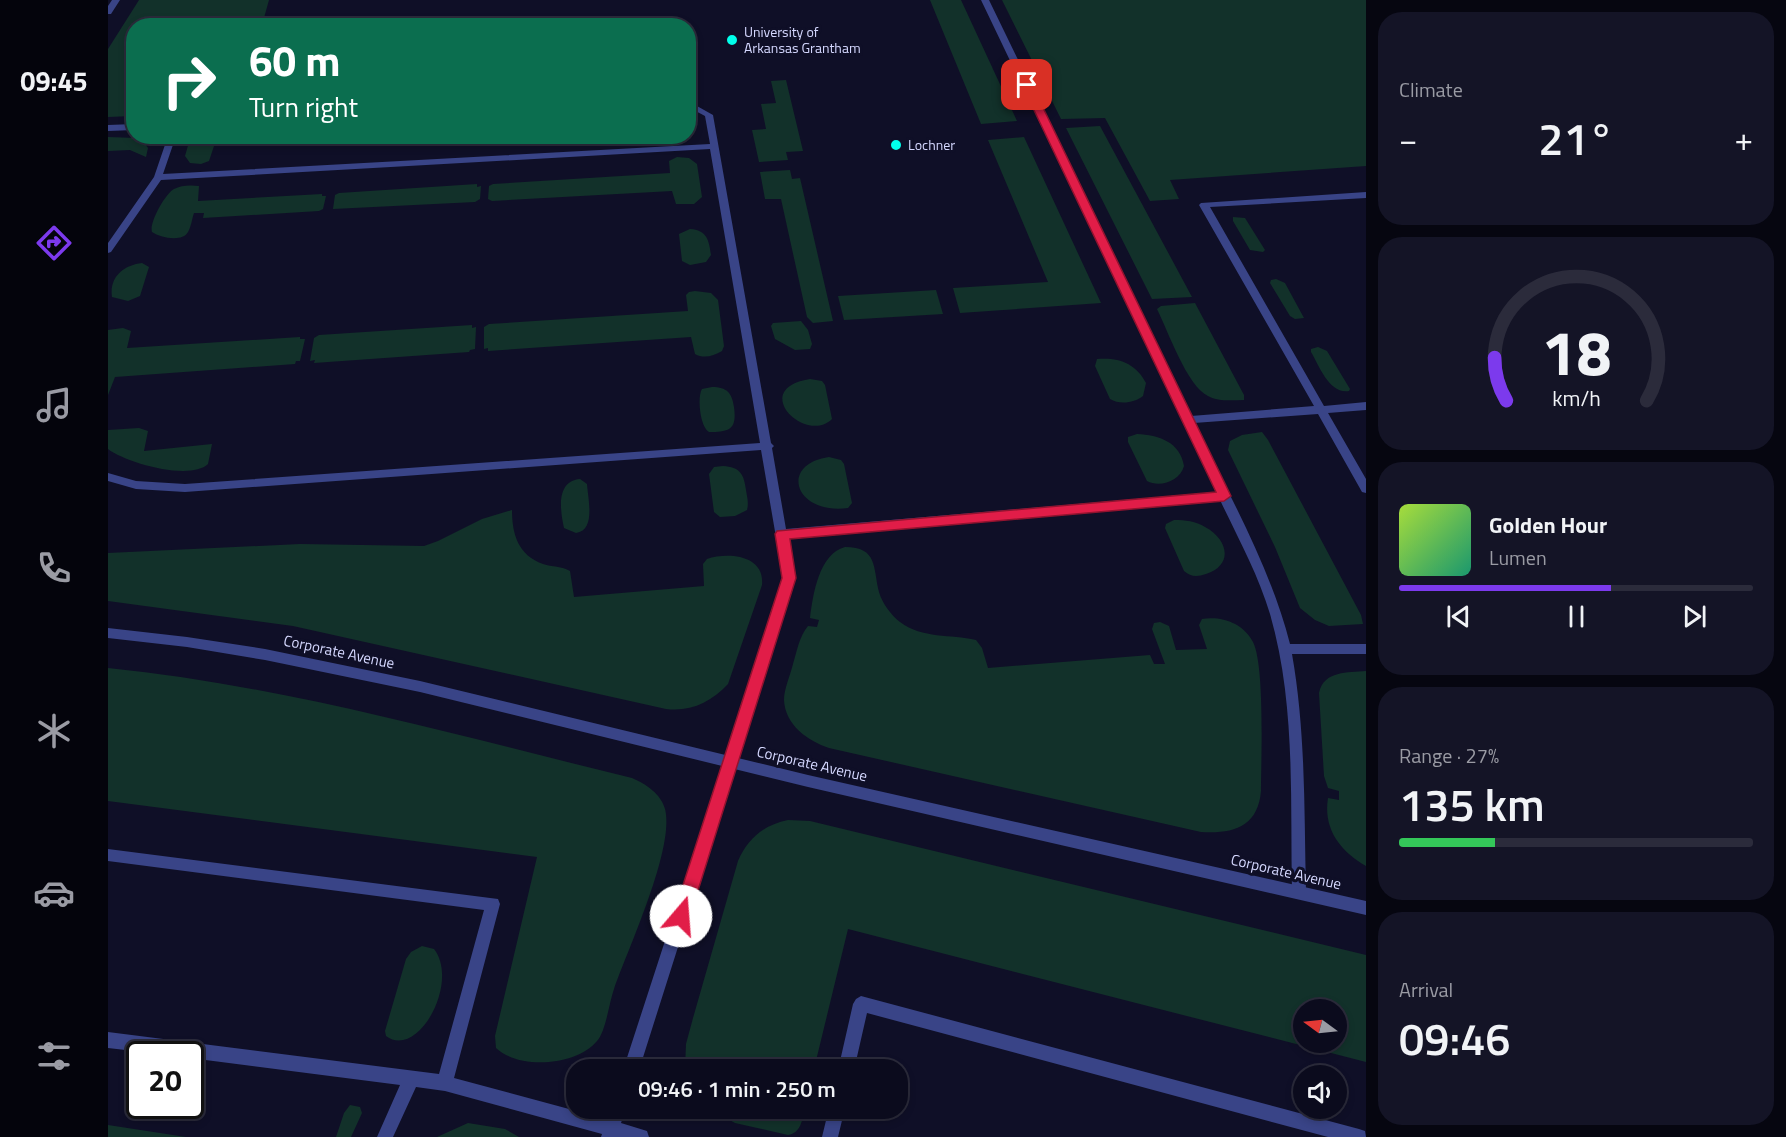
<!DOCTYPE html>
<meta charset="utf-8">
<style>
body{margin:0;font-family:"Titillium Web",sans-serif;background:#141426;color:#f1f3f6;height:100vh;display:flex;flex-direction:column;font-size:22px;white-space:nowrap}
*{box-sizing:border-box;margin:0}
p{font-size:20px;color:#9a9ba4}
.icon{flex:none;width:33px;height:33px;fill:none;stroke:currentColor;stroke-width:2;stroke-linecap:round;stroke-linejoin:round}
.map{position:relative;flex:1;overflow:hidden}
.details{display:flex;flex-direction:column;gap:12px;padding:12px;background:#060610;width:420px}
.details>*{flex:none}
.guide{position:absolute;left:18px;top:18px;width:570px;height:126px;border-radius:24px;box-shadow:0 3px 9px #0003,0 0 0 2px #2b2b3b;background:#0b6e4f;color:#fff;overflow:hidden}
.needle{width:39px;rotate:285deg}
.buttons{position:absolute;left:1185px;top:999px;display:grid;gap:12px}
.buttons a{display:grid;place-items:center;width:54px;height:54px;border-radius:50%;background:#0b0b1d;box-shadow:0 3px 9px #0003,0 0 0 2px #2b2b3b;font-size:30px}
.speed{position:absolute;left:18px;top:1041px;display:flex;gap:12px;font-size:30px;font-weight:700;text-align:center}
.speed>*{display:grid;place-content:center;width:78px;height:78px;border-radius:50%;background:#0b0b1d;box-shadow:0 3px 9px #0003,0 0 0 2px #2b2b3b;line-height:1}
.speed .limit{border:3px solid #111;border-radius:9px;background:#fff;color:#111}
.pin{position:absolute;display:grid;place-items:center;width:51px;height:51px;color:#fff;margin:-26px;border-radius:12px;box-shadow:0 3px 9px #0006}
.me{position:absolute;width:66px;margin:-33px;rotate:18deg;stroke-linejoin:round;filter:drop-shadow(0 0 4px #0008)}
.turn{display:flex;align-items:center;gap:21px;height:126px;padding:0 24px;font-size:27px}
.turn .icon{width:78px;height:78px;stroke-width:2.5}
.turn b{display:block;font-size:42px;line-height:51px}
.big{font-size:45px;font-weight:600;line-height:1.1}
.details .card{flex:1;display:flex;flex-direction:column;justify-content:center;gap:9px;min-width:0;padding:0 21px;border-radius:24px;background:#141426}
.details .dial{align-items:center;gap:0}
.dial svg{height:156px;overflow:visible;fill:none;stroke:#2b2b3b;stroke-width:7;stroke-linecap:round;text-anchor:middle}
.dial text{fill:#f1f3f6;stroke:none}
.song{display:flex;align-items:center;gap:18px}
.cover{width:72px;height:72px;border-radius:9px;background:linear-gradient(135deg,hsl(80 70% 55%),hsl(160 70% 35%))}
.played{height:6px;border-radius:3px;background:linear-gradient(90deg,#7c3aed 60%,#2b2b3b 60%)}
.keys{display:flex;justify-content:space-around;direction:ltr}
.heat{display:flex;justify-content:space-between;align-items:center;font-size:33px;direction:ltr}
.charge{height:9px;border-radius:4px;background:linear-gradient(90deg,#34c759 27%,#2b2b3b 0)}
.trip{position:absolute;left:458px;top:1059px;width:342px;height:60px;border-radius:24px;background:#0b0b1d;box-shadow:0 3px 9px #0003,0 0 0 2px #2b2b3b;font-weight:600;line-height:60px;text-align:center}
main{display:flex;flex:1;min-height:0}
.tab-bar{display:flex;flex-direction:column;width:108px;justify-content:space-around;align-items:center;background:#04040c;color:#9a9ba4}
.tab-bar .icon{width:42px;height:42px}
.tab-bar .selected{color:#7c3aed}
.tab-bar b{font-size:27px;color:#f1f3f6}
.map>svg:first-child{display:block}
.green{fill:#12312a;fill-rule:evenodd}
.lines{fill:none;stroke-linecap:round;stroke-linejoin:round}
.lane{fill:#394487;fill-rule:evenodd}
.street{fill:#394487;fill-rule:evenodd}
.route{fill:#e11d48;stroke:#92132f;stroke-width:1.5}
.poi-dot{fill:#01ffeb;stroke:#0f0f27;stroke-width:2}
.labels{text-anchor:middle;stroke-width:6;stroke-linejoin:round;paint-order:stroke}
.far-poi-label{font-size:14px;fill:#d5d8ff;stroke:#0f0f27;text-anchor:start}
.street-label{font-size:15px;fill:#d5d8ff;stroke:#0f0f27}
</style>
<main>
<nav class="tab-bar">
<b>09:45</b>
<svg class="icon selected" aria-label="directions" viewBox="0 0 24 24"><path d="M12 3l9 9-9 9-9-9zM9 14v-3h6M13 9l2 2-2 2"/></svg>
<svg class="icon" aria-label="music" viewBox="0 0 24 24"><path d="M9 18V5l10-2v13"/><circle cx="6" cy="18" r="3"/><circle cx="16" cy="16" r="3"/></svg>
<svg class="icon" aria-label="phone" viewBox="0 0 24 24"><path d="M5 4h4l2 5-3 2q2 4 5 5l2-3 5 2v4C11 20 4 13 5 4z"/></svg>
<svg class="icon" aria-label="climate" viewBox="0 0 24 24"><path d="M12 3v18M4 7l16 10M4 17L20 7"/></svg>
<svg class="icon" aria-label="car" viewBox="0 0 24 24"><path d="M5 17H2v-5l4-1 3-4h7l3 4 3 1v5h-3M9 17h6M6 11h13"/><circle cx="7" cy="17" r="2"/><circle cx="17" cy="17" r="2"/></svg>
<svg class="icon" aria-label="filters" viewBox="0 0 24 24"><path d="M4 7h16M4 17h16"/><circle cx="9" cy="7" r="2"/><circle cx="15" cy="17" r="2"/></svg>
</nav>
<div class="map">
<svg width="1258" height="1137" viewBox="0 0 1258 1137">
<rect width="100%" height="100%" fill="#0f0f27"/>
<path class="green" d="M 31,0 L 161,0 L 154,25 L 26,26 L 25,116 L 0,117 L 0,49 Z
M 822,0 L 853,0 L 909,121 L 873,124 Z
M 894,0 L 1258,0 L 1258,166 L 1062,180 L 1071,199 L 1042,201 L 997,118 L 953,119 Z
M 678,80 L 695,151 L 678,152 L 680,160 L 651,162 L 644,130 L 658,129 L 653,104 L 668,103 L 663,81 Z
M 992,126 L 1084,297 L 1044,299 L 958,128 Z
M 90,136 L 109,137 L 101,161 L 93,164 L 82,163 L 77,156 L 81,142 Z
M 0,137 L 28,138 L 35,141 L 40,148 L 38,157 L 22,150 L 0,151 Z
M 916,137 L 993,303 L 852,313 L 845,288 L 940,282 L 880,140 Z
M 569,157 L 581,158 L 589,164 L 594,197 L 586,204 L 568,204 L 564,191 L 384,201 L 380,199 L 381,186 L 385,184 L 562,173 L 561,161 Z
M 682,170 L 684,179 L 692,178 L 725,321 L 705,323 L 699,317 L 673,199 L 657,199 L 652,172 Z
M 369,184 L 369,187 L 373,186 L 372,199 L 367,202 L 225,209 L 227,195 L 231,193 Z
M 91,186 L 90,201 L 214,194 L 214,196 L 218,196 L 215,209 L 211,211 L 95,218 L 96,213 L 86,213 C 84,219 83,227 80,232 C 74,243 51,237 44,232 C 41,223 57,194 66,189 C 73,185 83,185 91,186 Z
M 1125,217 L 1137,218 L 1157,250 L 1155,252 L 1142,250 L 1125,221 Z
M 582,229 C 599,230 601,240 603,255 L 598,262 L 582,265 L 574,261 L 571,234 Z
M 34,263 L 41,267 L 32,296 L 20,301 L 4,297 C 1,277 16,265 34,263 Z
M 1168,279 L 1177,283 L 1196,318 L 1187,319 L 1182,316 L 1162,283 L 1163,280 Z
M 828,290 L 835,314 L 736,320 L 730,296 Z
M 587,291 L 603,293 L 610,300 L 616,346 L 614,351 C 605,356 596,359 587,354 L 583,337 L 380,351 L 380,348 L 376,349 L 376,327 L 381,324 L 580,311 L 578,295 L 581,292 Z
M 1087,303 L 1136,395 L 1136,400 C 1124,400 1111,402 1100,396 C 1079,386 1060,331 1049,309 L 1053,306 Z
M 693,321 L 700,330 L 704,344 L 702,349 L 687,350 L 667,339 L 663,326 L 665,323 Z
M 364,325 L 364,328 L 368,327 L 367,349 L 362,350 L 361,352 L 206,363 L 207,360 L 202,361 L 206,338 L 211,335 Z
M 15,328 L 23,331 L 19,348 L 192,337 L 192,339 L 197,339 L 192,361 L 188,361 L 187,364 L 7,377 L 0,395 L 0,330 Z
M 1210,347 L 1219,351 L 1242,389 L 1241,391 C 1221,394 1212,367 1203,352 L 1203,349 Z
M 989,359 C 1010,357 1028,363 1038,383 L 1035,396 C 1026,403 1012,405 1002,399 L 987,366 Z
M 702,379 L 714,381 L 717,385 L 724,419 C 698,445 640,389 702,379 Z
M 604,387 C 619,387 624,393 626,407 C 629,429 622,432 601,432 C 592,427 589,397 594,389 Z
M 31,428 L 40,431 L 36,451 L 104,444 L 100,464 C 82,481 18,463 0,449 L 0,430 Z
M 1154,432 L 1160,440 L 1253,615 L 1255,624 L 1221,626 L 1207,620 L 1192,608 L 1167,547 L 1120,450 L 1122,441 L 1134,435 Z
M 1029,434 C 1051,435 1072,442 1076,466 C 1072,481 1052,488 1039,481 L 1020,442 L 1020,437 Z
M 721,457 L 733,460 L 736,464 L 744,503 L 740,508 C 686,515 671,464 721,457 Z
M 615,466 C 632,467 636,474 638,490 C 639,497 641,503 639,510 L 627,516 L 612,517 L 606,512 L 601,474 L 606,467 Z
M 472,479 L 479,484 C 480,499 488,530 468,533 L 456,528 C 452,510 448,481 472,479 Z
M 404,510 C 404,534 410,555 435,564 C 444,567 454,566 462,571 L 466,597 L 596,586 L 595,564 L 599,559 C 620,552 657,555 654,585 L 620,684 C 603,702 583,712 558,709 L 185,626 L 0,601 L 0,553 L 192,544 L 316,546 L 330,541 L 374,519 Z
M 1066,520 C 1077,520 1088,521 1097,527 C 1120,539 1126,565 1098,574 C 1089,577 1083,577 1076,571 L 1057,528 L 1058,524 Z
M 737,547 C 770,547 765,568 771,592 C 774,603 783,615 792,622 C 815,639 842,634 868,640 L 874,648 L 880,668 L 1042,655 L 1046,664 L 1057,664 L 1044,629 L 1046,623 L 1052,622 L 1061,626 L 1068,650 L 1099,649 L 1091,625 L 1094,619 C 1114,616 1135,623 1145,642 C 1157,666 1153,761 1153,791 C 1150,827 1125,834 1093,832 L 721,748 C 700,741 677,725 676,700 C 676,689 682,676 685,664 C 689,651 691,637 700,626 L 709,627 L 711,620 L 702,618 C 705,594 711,554 737,547 Z
M 0,668 C 178,686 351,736 524,778 C 538,784 553,794 557,809 C 567,848 520,949 506,989 C 501,1003 498,1031 489,1041 C 468,1066 411,1070 388,1048 L 387,1036 L 429,857 L 0,801 Z
M 1258,671 L 1258,866 C 1232,851 1215,829 1220,798 L 1231,800 L 1231,791 L 1220,788 L 1216,776 L 1211,693 C 1216,670 1240,673 1258,671 Z
M 680,820 L 702,821 L 1258,955 L 1258,1062 L 740,929 L 706,1069 L 577,1069 L 578,1044 L 585,1018 L 630,861 C 640,838 656,825 680,820 ZM 1196,1010 L 1228,1010 L 1228,1042 L 1196,1042 Z
M 314,946 L 326,949 C 352,982 310,1060 278,1036 L 277,1031 L 298,959 L 303,952 Z
M 242,1105 L 252,1107 L 254,1113 L 243,1137 L 228,1137 L 236,1113 Z
M 602,1109 L 697,1109 C 694,1120 693,1133 680,1135 L 627,1123 Z
M 360,1123 L 397,1129 L 411,1137 L 329,1137 Z
M 0,1125 L 78,1137 L 0,1137 Z"/>
<g class="lines">
<path class="lane" d="M 873,0 L 881,0 L 1083,416 L 1206,406 L 1091,205 L 1093,203 L 1258,192 L 1258,198 L 1102,207 L 1216,406 L 1258,402 L 1258,410 L 1220,413 L 1258,479 L 1258,493 L 1254,492 L 1210,414 L 1086,423 C 1121,495 1162,566 1182,644 L 1258,644 L 1258,654 L 1184,654 C 1198,733 1196,812 1198,892 L 1196,897 L 1191,899 L 1186,897 L 1184,892 C 1182,799 1188,704 1162,614 C 1150,574 1130,538 1112,500 L 680,538 L 687,578 L 531,1070 L 515,1070 L 675,578 L 653,450 L 77,492 L 28,489 L 0,481 L 0,473 L 28,481 L 77,484 L 652,443 L 602,149 L 53,180 L 3,252 L 0,253 L 0,243 L 46,177 L 60,136 L 68,136 L 55,174 L 602,144 L 597,116 L 580,107 L 580,101 L 605,115 L 663,443 L 666,446 L 664,448 L 678,529 L 1109,492 Z
M 26,124 L 26,130 L 0,131 L 0,125 Z
M 0,849 L 390,899 L 392,904 L 346,1078 L 498,1119 L 502,1108 L 518,1108 L 513,1123 L 539,1131 L 541,1137 L 493,1137 L 494,1134 L 337,1091 L 308,1087 L 285,1137 L 269,1137 L 292,1085 L 82,1058 L 82,1054 L 52,1054 L 0,1048 L 0,1032 L 331,1074 L 376,910 L 0,861 Z
M 753,996 L 1251,1129 L 1257,1131 L 1258,1137 L 1220,1137 L 759,1013 L 746,1070 L 730,1070 L 745,1004 L 748,999 Z
M 721,1108 L 737,1108 L 730,1137 L 714,1137 Z"/>
<path class="street" d="M 4,0 L 12,0 L 3,14 L 0,14 L 0,6 Z
M 0,628 L 79,637 L 157,649 L 312,681 L 700,775 L 1258,901 L 1258,915 L 700,787 L 312,692 L 157,660 L 79,647 L 0,638 Z"/>
</g>
<path class="route" d="M 916,83 L 924,85 L 1123,496 L 1116,501 L 682,539 L 688,578 L 582,916 L 579,921 L 573,924 L 567,921 L 565,916 L 674,578 L 667,534 L 669,531 L 1108,492 L 914,85 Z"/>
<g class="poi-dot">
<circle cx="624" cy="40" r="6"/>
<circle cx="788" cy="145" r="6"/>
</g>
<g class="labels">
<g class="far-poi-label">
<text x="636" y="37">University of<tspan x="636" dy="16">Arkansas Grantham</tspan></text>
<text x="800" y="150">Lochner</text>
</g>
<g class="street-label">
<text transform="translate(231 652) rotate(12)" y="5">Corporate Avenue</text>
<text transform="translate(704 764) rotate(13)" y="5">Corporate Avenue</text>
<text transform="translate(1178 872) rotate(13)" y="5">Corporate Avenue</text>
</g>
</g>
</svg>
<div class="buttons">
<a><svg class="needle" viewBox="-14 -14 28 28"><path d="M0-13l5 13h-10z" fill="#e53935"/><path d="M0 13l5-13h-10z" fill="#9a9ba4"/></svg></a>
<a><svg class="icon" aria-label="sound" viewBox="0 0 24 24"><path d="M4 9h4l5-4v14l-5-4H4zM17 9q2 3 0 6"/></svg></a>
</div>
<div class="speed"><div class="limit">20</div></div>
<div class="pin" style="left:919px;top:85px;background:#d93025"><svg class="icon" aria-label="arrive" viewBox="0 0 24 24"><path d="M6 21V4h12l-3 4 3 4H6"/></svg></div>
<svg class="me" style="left:573px;top:916px" viewBox="-20 -20 40 40"><circle r="19" fill="#fff"/><path d="M0-13L10 11 0 6-10 11z" fill="#e11d48"/></svg>
<div class="trip">09:46 · 1 min · 250 m</div>
<div class="guide">
<div class="turn"><svg class="icon" aria-label="right" viewBox="0 0 24 24"><path d="M7 20v-9h11M14 6l5 5-5 5"/></svg><div><b>60 m</b>Turn right</div></div>
</div>
</div>
<section class="details">
<div class="card"><p>Climate</p>
<div class="heat"><a>−</a><b class="big">21°</b><a>+</a></div>
</div>
<div class="card dial"><svg viewBox="0 0 100 80">
<path d="M14 69A42 42 0 1 1 86 69"/>
<path d="M14 69A42 42 0 0 1 8 47" stroke="#7c3aed"/>
<text x="50" y="56" font-size="32" font-weight="700">18</text>
<text x="50" y="72" font-size="11">km/h</text>
</svg></div>
<div class="card">
<div class="song"><i class="cover"></i><div><b>Golden Hour</b><p>Lumen</p></div></div>
<div class="played"></div>
<div class="keys"><svg class="icon" aria-label="previous" viewBox="0 0 24 24"><path d="M18 5L8 12l10 7zM5 5v14"/></svg><svg class="icon" aria-label="pause" viewBox="0 0 24 24"><path d="M8 5v14M16 5v14"/></svg><svg class="icon" aria-label="next" viewBox="0 0 24 24"><path d="M6 5l10 7-10 7zM19 5v14"/></svg></div>
</div>
<div class="card"><p>Range · 27%</p><b class="big">135 km</b><div class="charge"></div></div>
<div class="card"><p>Arrival</p><b class="big">09:46</b></div>
</section>
</main>
